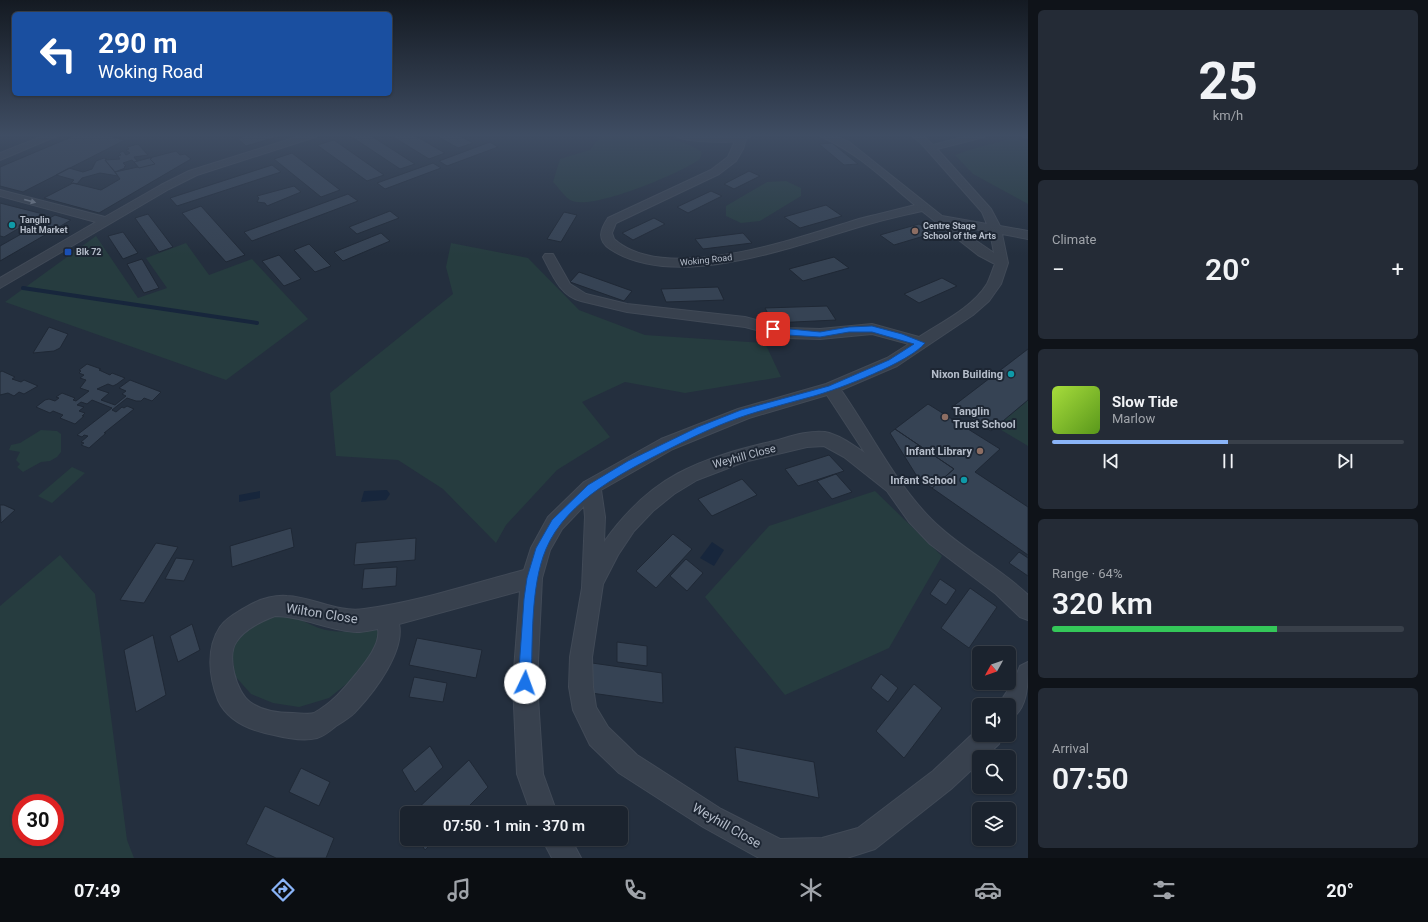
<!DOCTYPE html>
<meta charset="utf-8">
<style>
body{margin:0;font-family:Roboto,sans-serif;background:#242b36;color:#f1f3f6;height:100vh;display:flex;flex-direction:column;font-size:15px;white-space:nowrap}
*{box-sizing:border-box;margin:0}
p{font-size:13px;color:#a0a4aa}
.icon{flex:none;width:22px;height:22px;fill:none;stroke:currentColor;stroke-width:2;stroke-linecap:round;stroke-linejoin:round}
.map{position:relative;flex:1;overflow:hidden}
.panel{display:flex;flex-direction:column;gap:10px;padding:10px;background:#0f1319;width:400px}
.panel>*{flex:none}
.banner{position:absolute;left:12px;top:12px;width:380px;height:84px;border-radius:6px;box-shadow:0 1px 3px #0004,0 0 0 1px #39404a;background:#1a4fa0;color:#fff;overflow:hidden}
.needle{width:26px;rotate:230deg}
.controls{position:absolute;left:972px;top:646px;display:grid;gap:8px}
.controls a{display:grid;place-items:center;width:44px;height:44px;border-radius:6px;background:#1b232e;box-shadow:0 1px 3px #0004,0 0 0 1px #39404a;font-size:20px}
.speed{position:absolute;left:12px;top:794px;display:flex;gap:8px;font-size:20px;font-weight:700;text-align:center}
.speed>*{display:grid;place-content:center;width:52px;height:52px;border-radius:50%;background:#1b232e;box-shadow:0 1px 3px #0004,0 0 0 1px #39404a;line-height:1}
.speed .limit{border:6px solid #d22;background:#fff;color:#111}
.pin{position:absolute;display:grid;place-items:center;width:34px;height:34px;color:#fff;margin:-17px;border-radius:8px;box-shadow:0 2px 6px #0006}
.me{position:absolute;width:44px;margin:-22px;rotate:3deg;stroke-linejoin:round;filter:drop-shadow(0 0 3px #0008)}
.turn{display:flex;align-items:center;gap:14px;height:84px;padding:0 20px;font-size:18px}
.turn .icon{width:52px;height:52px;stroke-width:2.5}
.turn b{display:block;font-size:28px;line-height:34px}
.big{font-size:30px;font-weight:600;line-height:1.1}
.panel .card{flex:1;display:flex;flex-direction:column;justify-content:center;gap:6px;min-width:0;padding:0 14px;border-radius:6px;background:#242b36}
.panel .dial{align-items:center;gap:0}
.dial b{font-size:52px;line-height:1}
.song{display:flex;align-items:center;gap:12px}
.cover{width:48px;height:48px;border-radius:6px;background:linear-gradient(135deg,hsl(80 70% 55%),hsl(90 70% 35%))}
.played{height:4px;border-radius:2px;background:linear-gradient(90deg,#8ab4f8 50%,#39404a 50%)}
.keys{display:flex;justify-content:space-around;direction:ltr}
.heat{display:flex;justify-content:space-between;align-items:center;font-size:22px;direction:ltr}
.charge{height:6px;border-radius:3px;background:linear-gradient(90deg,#34c759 64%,#39404a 0)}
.trip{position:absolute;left:400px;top:806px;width:228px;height:40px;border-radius:6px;background:#1b232e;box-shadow:0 1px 3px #0004,0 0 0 1px #39404a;font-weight:600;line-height:40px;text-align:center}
.dock{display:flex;height:64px;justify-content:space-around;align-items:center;background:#0b0e12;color:#a0a4aa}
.dock .icon{width:28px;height:28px}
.dock .selected{color:#8ab4f8}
.dock b{font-size:18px;color:#f1f3f6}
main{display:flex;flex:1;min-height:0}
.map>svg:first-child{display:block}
.green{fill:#263c3f;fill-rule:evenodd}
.water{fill:#17263c}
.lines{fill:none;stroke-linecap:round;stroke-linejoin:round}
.stream{stroke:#17263c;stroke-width:4}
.building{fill:#364354;stroke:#1f2835}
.minor-casing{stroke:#414a57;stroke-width:2}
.minor{fill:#38414e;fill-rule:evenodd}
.oneway{fill:#7c8592}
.route{fill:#1a73e8;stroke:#114b97}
.culture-dot{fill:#0f9aa8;stroke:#1d2633;stroke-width:1.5}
.education-dot{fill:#8d6e63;stroke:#1d2633;stroke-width:1.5}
.transit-dot{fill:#1a4fb4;stroke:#1d2633;stroke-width:1.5}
.labels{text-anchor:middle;stroke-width:4;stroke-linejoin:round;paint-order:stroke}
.far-poi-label{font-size:9px;font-weight:bold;fill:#b4bcc9;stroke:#1d2633;text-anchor:start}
.far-street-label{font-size:9px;fill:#b4bcc9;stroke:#1d2633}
.poi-label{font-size:11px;font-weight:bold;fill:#b4bcc9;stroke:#1d2633;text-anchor:end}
.street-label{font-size:11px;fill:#b4bcc9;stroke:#1d2633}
.near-street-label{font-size:13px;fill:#b4bcc9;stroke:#1d2633}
</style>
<main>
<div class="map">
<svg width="1028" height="858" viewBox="0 0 1028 858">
<rect width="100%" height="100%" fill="#242f3e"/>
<path class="green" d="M 601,135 C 629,135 678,134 702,152 L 700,159 C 681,173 590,212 570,200 C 564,196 558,187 553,182 L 560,159 L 590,150 Z
M 1014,138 L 1028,142 L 1028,204 L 973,174 L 955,155 L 969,150 Z
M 786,181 L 801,188 L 801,196 L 760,221 L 741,223 L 726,216 L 726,206 L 767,182 Z
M 96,236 L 138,298 L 167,288 L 146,258 L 186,243 L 209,275 L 252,259 L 308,319 L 226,380 L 5,302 Z
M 451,243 L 528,258 L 579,310 L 645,335 L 765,343 L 781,377 L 685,393 L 625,382 L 582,402 L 610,437 L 557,470 L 506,525 L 496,543 L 443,489 L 398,460 L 336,456 L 330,393 L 453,294 L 446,267 Z
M 1028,397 L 1028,446 L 993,425 Z
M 41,430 L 57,431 L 61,434 L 61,452 L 57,457 L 50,461 L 41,462 L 23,472 L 17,467 L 20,464 L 16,460 L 20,452 L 9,450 L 11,445 L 20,443 Z
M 72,467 L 85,473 L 52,503 L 38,496 Z
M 875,491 L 942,556 L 889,648 L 785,695 L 705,597 L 769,526 Z
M 60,555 L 95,594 L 127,840 L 134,858 L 0,858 L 0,606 ZM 21,803 L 55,803 L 55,837 L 21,837 Z
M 286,611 C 295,616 304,622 314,626 C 335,636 363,630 385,626 L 375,650 L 354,678 L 329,698 L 299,707 L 273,703 L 251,694 L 235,676 L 232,651 L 238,629 Z"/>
<path class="water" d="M 387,490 L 390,494 L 386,500 L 361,502 L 364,491 Z
M 260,491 L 260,498 L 239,502 L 239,495 Z
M 712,542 L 724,550 L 714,566 L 700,558 Z"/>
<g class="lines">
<path class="stream" d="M 23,288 L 257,323"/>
</g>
<path class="building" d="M 76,135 L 104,135 L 125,140 L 23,192 L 0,186 L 0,167 Z
M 248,135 L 284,135 L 246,146 L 237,138 Z
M 349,135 L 370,135 L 415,164 L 400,169 Z
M 390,135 L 414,135 L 445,153 L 429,159 Z
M 435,135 L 458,135 L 473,143 L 458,148 Z
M 334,140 L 384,175 L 367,181 L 317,145 Z
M 490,142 L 498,147 L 447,166 L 439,161 Z
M 832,143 L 858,164 L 844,165 L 819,144 Z
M 138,144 L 148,155 L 134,157 L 137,161 L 151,157 L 152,158 L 150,159 L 155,164 L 139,168 L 132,160 L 123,163 L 126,166 L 124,167 L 125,168 L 115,172 L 105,160 L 120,159 L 118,156 L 121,155 L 119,153 L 123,151 L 126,155 L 130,153 L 126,150 L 129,149 L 127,147 Z
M 176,151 L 180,155 L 185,154 L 191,159 L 99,213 L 44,198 L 73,183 L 101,190 L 120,179 L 115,172 L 138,167 L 134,162 Z
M 292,153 L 340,190 L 321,197 L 274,159 Z
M 104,158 L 107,159 L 105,160 L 118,176 L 100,173 L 82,178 L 77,184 L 71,183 L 74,180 L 56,175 L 69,168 L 83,172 L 92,169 L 96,161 Z
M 433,163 L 441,168 L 385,189 L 377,183 Z
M 272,165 L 281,172 L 177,206 L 170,198 Z
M 749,171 L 760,176 L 734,189 L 724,184 Z
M 294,186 L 301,192 L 267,206 L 265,203 L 257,202 L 259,198 L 257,196 Z
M 711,191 L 722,196 L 688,213 L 677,207 Z
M 348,194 L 358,201 L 252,241 L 244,232 Z
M 0,203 L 43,214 L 4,237 L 0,236 Z
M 826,205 L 842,216 L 800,228 L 784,217 Z
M 201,206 L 245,255 L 226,262 L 182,213 Z
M 390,211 L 399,218 L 357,234 L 349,227 Z
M 564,212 L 577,215 L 561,242 L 547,239 Z
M 148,214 L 173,247 L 159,252 L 135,218 Z
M 55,215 L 71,220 L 0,261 L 0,246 Z
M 654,218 L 665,224 L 633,240 L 622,233 Z
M 919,224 L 934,233 L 894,245 L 880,235 Z
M 123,232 L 138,253 L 123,259 L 108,236 Z
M 381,233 L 390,241 L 343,261 L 334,252 Z
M 743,233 L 752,243 L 703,249 L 695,239 Z
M 309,244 L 331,266 L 315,272 L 294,250 Z
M 279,255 L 301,279 L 284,286 L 262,261 Z
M 834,257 L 849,268 L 803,281 L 789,269 Z
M 142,259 L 159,288 L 144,293 L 127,264 Z
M 579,272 L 632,291 L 624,301 L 570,282 Z
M 942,278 L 957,286 L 919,303 L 904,294 Z
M 718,287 L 724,300 L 666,302 L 661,289 Z
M 827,306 L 836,320 L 773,323 L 765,308 Z
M 49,327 L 68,334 L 60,348 L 54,351 L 33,353 Z
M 1028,349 L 1028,400 L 991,431 L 952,407 Z
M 87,364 L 101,369 L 99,370 L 110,375 L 112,373 L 125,378 L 117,384 L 113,386 L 108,384 L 97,389 L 109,393 L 101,400 L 115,405 L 126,396 L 122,394 L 126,391 L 119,388 L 130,380 L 161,392 L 152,401 L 144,398 L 141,401 L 136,401 L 127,398 L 112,410 L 116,412 L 122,407 L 124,408 L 127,406 L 134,409 L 104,433 L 106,433 L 89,448 L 81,445 L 84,443 L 81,442 L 88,436 L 84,435 L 82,437 L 77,435 L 112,408 L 92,400 L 87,404 L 81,402 L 77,405 L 84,407 L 79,411 L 85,413 L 82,416 L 84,416 L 75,424 L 60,418 L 63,415 L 53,411 L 50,413 L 36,407 L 45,400 L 49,399 L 55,401 L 59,398 L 56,397 L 62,393 L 75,398 L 73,400 L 76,401 L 89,391 L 80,388 L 86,380 L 80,378 L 84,375 L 79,373 L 81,371 L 79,370 Z
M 2,371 L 15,377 L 12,379 L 21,382 L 24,380 L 38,386 L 24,394 L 19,392 L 14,396 L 8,393 L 0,395 L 0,372 Z
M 928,404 L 1000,449 L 975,472 L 1028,507 L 1028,555 L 932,488 L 954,469 L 895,429 Z
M 895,429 L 954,469 L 932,488 L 918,478 L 890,433 Z
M 829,455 L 844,471 L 798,486 L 785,469 Z
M 836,474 L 852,492 L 832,499 L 817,481 Z
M 742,479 L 757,495 L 712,516 L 698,499 Z
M 0,505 L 4,505 L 15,510 L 1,523 Z
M 291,528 L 294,547 L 232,567 L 230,546 Z
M 673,534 L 692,549 L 656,588 L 636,571 Z
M 416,538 L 415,560 L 354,565 L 356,543 Z
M 156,543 L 178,547 L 144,603 L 120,600 Z
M 1019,552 L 1028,558 L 1028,576 L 1009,563 Z
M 176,558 L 194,560 L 184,581 L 165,579 Z
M 686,559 L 703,573 L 687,591 L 670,576 Z
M 397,567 L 396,586 L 362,589 L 364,569 Z
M 940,579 L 956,590 L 946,605 L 930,594 Z
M 970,588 L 997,607 L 969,648 L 941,628 Z
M 192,624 L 200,650 L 178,662 L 170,636 Z
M 153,635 L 166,695 L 136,712 L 124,650 Z
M 417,638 L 482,650 L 476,678 L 409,665 Z
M 617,642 L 647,646 L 647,666 L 617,662 Z
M 592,663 L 662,673 L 663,703 L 591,693 Z
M 881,674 L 898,688 L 888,702 L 871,688 Z
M 414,677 L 447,683 L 443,702 L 409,697 Z
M 914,684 L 942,708 L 904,758 L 876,731 Z
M 430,746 L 443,767 L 415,792 L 402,770 Z
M 735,747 L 814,762 L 819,798 L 738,781 Z
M 469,760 L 488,787 L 462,813 L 413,813 Z
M 301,768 L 330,782 L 319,806 L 289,792 Z
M 265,806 L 334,838 L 326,858 L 276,858 L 246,844 Z
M 418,839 L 436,839 L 425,850 Z"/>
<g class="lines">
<g class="minor-casing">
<path id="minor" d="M 46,135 L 59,135 L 0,160 L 0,153 Z
M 303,135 L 317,135 L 315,137 L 197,175 L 169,189 L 0,288 L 0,278 L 96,222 L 0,196 L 0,190 L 105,217 L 161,185 L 189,171 Z
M 675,135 L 723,137 L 753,135 L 746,139 L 743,149 L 736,161 L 719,174 L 616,223 L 612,233 L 614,239 C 666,286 800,237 859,219 C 878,214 897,210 915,205 C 885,180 858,153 822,137 L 820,135 L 833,135 L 849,142 L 942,216 L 987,224 L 982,212 L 921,143 L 911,135 L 922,135 L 933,145 L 971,135 L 986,135 L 984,137 L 937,149 L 991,209 L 1000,226 L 1028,231 L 1028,239 L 1002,234 L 1008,263 L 1001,284 L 989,301 L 973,315 L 897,366 L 841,390 C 871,433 895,483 932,520 C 961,549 999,567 1028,595 L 1028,620 L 1020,617 L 996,594 L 930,544 L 909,522 L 887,491 L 844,457 L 824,446 L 807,447 L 744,462 L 697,480 L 674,494 L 653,511 L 634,531 L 618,555 L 603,584 L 592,657 L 593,687 L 596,707 L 608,727 L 637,755 L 721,809 L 780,839 L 822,838 L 858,828 L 933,771 L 979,728 L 979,735 L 1002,735 L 999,744 L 985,757 L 979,757 L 979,763 L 951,789 L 875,849 L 847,858 L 759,858 L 703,827 L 619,773 L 590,745 L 573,710 L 569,687 L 570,657 L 582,588 L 585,517 L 584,506 L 562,529 L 550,550 L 542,578 L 537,683 L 543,774 L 557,813 L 531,813 L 517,774 L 513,683 L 520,591 L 399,624 C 405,651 375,691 357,710 C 352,717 343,721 336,726 C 330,731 324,736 317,738 C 305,741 286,738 274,735 C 252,731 228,722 218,700 C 209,677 206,648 220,627 C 226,618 238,612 246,607 C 258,600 273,595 287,596 C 313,597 337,613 364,609 C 418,602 471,584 524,570 L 531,548 L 548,517 L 584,482 L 661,439 L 738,409 L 826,384 L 887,358 L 909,344 L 872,334 L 820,339 L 787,338 L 745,327 L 627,312 L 581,301 C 560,296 552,274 543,257 L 545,254 L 553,254 L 570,284 L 586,294 L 627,304 L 745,317 L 787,328 L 820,329 L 872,324 L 919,337 C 942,322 972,308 987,284 C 990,278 992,271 995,264 L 978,255 L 922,211 C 904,215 886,219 869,224 C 799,244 677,293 610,249 C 597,240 600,230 608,218 L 711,170 L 728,157 L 735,141 C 725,143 682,142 675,135 ZM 953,225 L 990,232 L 994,253 ZM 827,395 L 865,453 C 853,445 840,435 825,432 C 808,430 789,437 774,441 C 697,459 651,476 604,542 L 605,517 L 601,490 L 673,449 L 749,418 ZM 275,616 C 303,616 329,631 357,632 C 364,632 371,630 378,629 C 381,644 365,663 356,674 C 344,689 332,703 314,713 C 309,715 299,713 293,713 C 278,713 262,711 250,702 C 236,692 226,655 237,641 C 245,629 262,621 275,616 Z
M 1022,135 L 1028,135 L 1028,138 L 1024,137 Z
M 1028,662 C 1028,685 1028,710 1009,720 L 1009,705 L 998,705 L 1014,681 L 1020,666 Z
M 542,839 L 571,839 L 581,858 L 552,858 Z"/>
</g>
<use href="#minor" class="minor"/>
</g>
<defs><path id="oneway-solid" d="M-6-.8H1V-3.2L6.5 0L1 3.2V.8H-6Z"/></defs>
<use class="oneway" href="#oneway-solid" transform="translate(30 201) rotate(15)"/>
<linearGradient id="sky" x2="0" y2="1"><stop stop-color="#141a22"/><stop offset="0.53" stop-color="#3f4d63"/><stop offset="1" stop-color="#3f4d63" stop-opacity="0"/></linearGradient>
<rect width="1028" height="255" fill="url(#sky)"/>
<path class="route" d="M 872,326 L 902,334 L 925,343 C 910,362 839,389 814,396 C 792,402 769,408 747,415 C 722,423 697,435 673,447 C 627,470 567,499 546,549 C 530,587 533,642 531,683 L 529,688 L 525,689 L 520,688 L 518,683 L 524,599 L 527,578 L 536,548 L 552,520 L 588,485 L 628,461 L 698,427 L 741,410 L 829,386 L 889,360 L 914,344 L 872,332 L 849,332 L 820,337 L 787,335 L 770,331 L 770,327 L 820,332 L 849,327 Z"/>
<g class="culture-dot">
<circle cx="12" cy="225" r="4"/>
<circle cx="1011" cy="374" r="4"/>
<circle cx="964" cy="480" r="4"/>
</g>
<g class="education-dot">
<circle cx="915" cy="231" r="4"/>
<circle cx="945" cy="417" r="4"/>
<circle cx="980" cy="451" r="4"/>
</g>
<rect class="transit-dot" x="64" y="248" width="8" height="8" rx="2"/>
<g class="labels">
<g class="far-poi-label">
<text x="20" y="223">Tanglin<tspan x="20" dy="10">Halt Market</tspan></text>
<text x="923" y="229">Centre Stage<tspan x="923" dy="10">School of the Arts</tspan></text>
<text x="76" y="255">Blk 72</text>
</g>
<g class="far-street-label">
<text transform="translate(706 260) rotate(-6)" y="3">Woking Road</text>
</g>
<g class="poi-label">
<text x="1003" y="378">Nixon Building</text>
<text x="953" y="415" text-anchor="start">Tanglin<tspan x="953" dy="13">Trust School</tspan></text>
<text x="972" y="455">Infant Library</text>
<text x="956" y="484">Infant School</text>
</g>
<g class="street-label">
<text transform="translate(744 456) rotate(-15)" y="4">Weyhill Close</text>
</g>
<g class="near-street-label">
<text transform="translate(322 613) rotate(9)" y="5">Wilton Close</text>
<text transform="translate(727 825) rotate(30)" y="5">Weyhill Close</text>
</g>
</g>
</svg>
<div class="controls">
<a><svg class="needle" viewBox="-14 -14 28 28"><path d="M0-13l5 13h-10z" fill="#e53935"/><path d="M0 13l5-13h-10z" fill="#a0a4aa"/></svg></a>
<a><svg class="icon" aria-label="sound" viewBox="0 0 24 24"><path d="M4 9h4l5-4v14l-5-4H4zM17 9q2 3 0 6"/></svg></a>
<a><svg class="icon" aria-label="search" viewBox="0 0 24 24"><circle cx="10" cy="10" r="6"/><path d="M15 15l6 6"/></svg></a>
<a><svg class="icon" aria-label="layers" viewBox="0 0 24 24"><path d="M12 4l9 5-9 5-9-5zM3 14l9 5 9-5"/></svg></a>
</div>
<div class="speed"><div class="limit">30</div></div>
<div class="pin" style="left:773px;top:329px;background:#d93025"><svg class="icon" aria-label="arrive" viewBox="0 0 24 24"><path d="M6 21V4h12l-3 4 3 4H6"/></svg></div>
<svg class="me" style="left:525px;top:683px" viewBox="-20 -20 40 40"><circle r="19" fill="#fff"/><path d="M0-13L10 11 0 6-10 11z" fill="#1a73e8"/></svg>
<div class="trip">07:50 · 1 min · 370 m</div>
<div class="banner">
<div class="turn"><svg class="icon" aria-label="left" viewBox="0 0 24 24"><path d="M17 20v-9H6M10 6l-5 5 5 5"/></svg><div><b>290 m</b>Woking Road</div></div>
</div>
</div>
<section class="panel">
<div class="card dial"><b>25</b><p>km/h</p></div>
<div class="card"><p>Climate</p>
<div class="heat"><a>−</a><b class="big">20°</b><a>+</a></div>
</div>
<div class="card">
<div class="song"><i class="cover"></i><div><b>Slow Tide</b><p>Marlow</p></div></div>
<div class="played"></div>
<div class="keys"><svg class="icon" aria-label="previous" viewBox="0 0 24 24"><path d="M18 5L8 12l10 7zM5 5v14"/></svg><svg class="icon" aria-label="pause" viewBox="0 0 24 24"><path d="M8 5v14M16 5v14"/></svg><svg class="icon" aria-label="next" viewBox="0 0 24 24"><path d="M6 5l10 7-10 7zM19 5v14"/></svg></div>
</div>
<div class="card"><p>Range · 64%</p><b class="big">320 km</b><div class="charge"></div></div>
<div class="card"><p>Arrival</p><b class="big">07:50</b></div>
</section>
</main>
<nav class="dock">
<b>07:49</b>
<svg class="icon selected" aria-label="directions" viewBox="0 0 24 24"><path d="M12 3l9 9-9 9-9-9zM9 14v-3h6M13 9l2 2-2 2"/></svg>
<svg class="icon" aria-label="music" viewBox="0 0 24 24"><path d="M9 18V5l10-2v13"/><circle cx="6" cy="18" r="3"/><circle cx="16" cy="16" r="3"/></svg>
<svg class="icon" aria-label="phone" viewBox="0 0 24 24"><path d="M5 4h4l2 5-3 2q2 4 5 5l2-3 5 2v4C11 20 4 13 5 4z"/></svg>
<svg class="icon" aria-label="climate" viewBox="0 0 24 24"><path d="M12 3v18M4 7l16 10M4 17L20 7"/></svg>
<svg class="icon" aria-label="car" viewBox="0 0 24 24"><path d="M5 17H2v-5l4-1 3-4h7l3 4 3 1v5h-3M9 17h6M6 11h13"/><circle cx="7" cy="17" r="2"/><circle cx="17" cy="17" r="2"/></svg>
<svg class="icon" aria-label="filters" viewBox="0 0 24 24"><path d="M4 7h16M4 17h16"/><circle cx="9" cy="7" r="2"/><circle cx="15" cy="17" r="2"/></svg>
<b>20°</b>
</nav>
